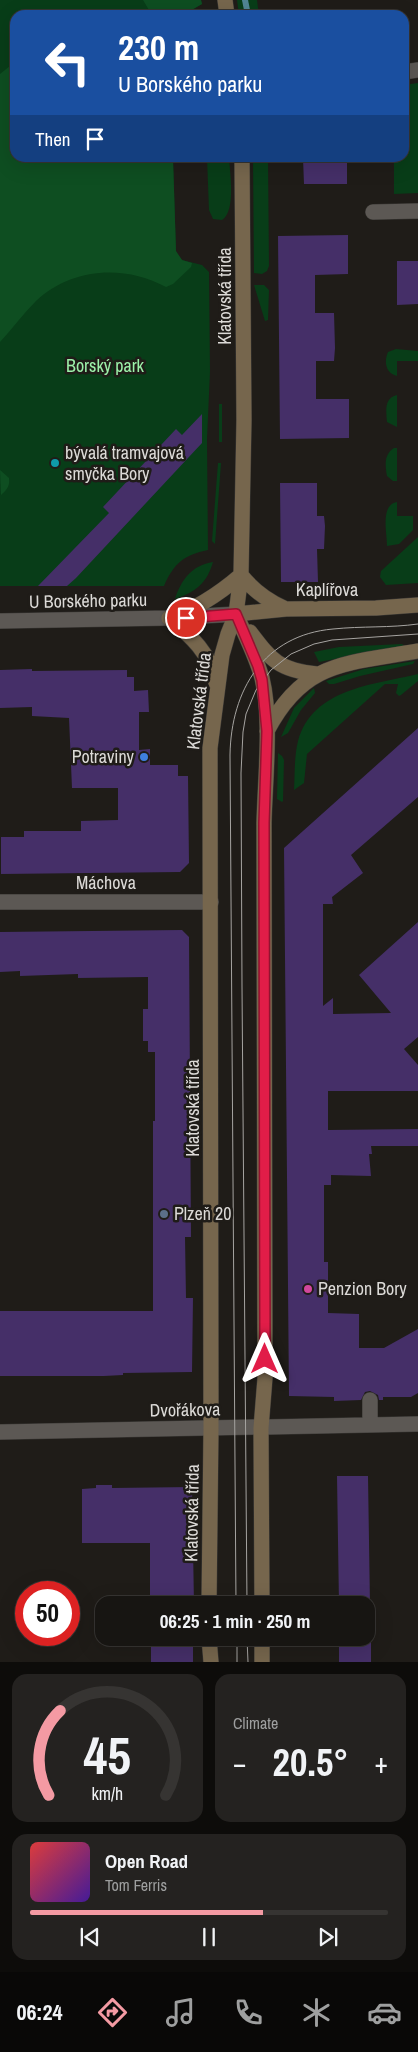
<!DOCTYPE html>
<meta charset="utf-8">
<style>
body{margin:0;font-family:"Archivo Narrow",sans-serif;background:#242220;color:#f1f3f6;height:100vh;display:flex;flex-direction:column;font-size:19px;white-space:nowrap}
*{box-sizing:border-box;margin:0}
p{font-size:16px;color:#9e9f9f}
.icon{flex:none;width:28px;height:28px;fill:none;stroke:currentColor;stroke-width:2;stroke-linecap:round;stroke-linejoin:round}
.map{position:relative;height:1662px;overflow:hidden}
.panel{display:flex;flex-direction:column;gap:12px;padding:12px;background:#0d0c0a;flex:1}
.panel>*{flex:none}
.guide{position:absolute;left:10px;top:10px;width:399px;height:152px;border-radius:15px;box-shadow:0 5px 20px #0002,0 0 0 1px #363432;background:#1a4fa0;color:#fff;overflow:hidden}
.speed{position:absolute;left:15px;top:1581px;display:flex;gap:10px;font-size:25px;font-weight:700;text-align:center}
.speed>*{display:grid;place-content:center;width:65px;height:65px;border-radius:50%;background:#171512;box-shadow:0 5px 20px #0002,0 0 0 1px #363432;line-height:1}
.speed .limit{border:8px solid #d22;background:#fff;color:#111}
.pin{position:absolute;display:grid;place-items:center;width:42px;height:42px;color:#fff;margin:-21px;border:2px solid #fff;border-radius:50%;box-shadow:0 1px 5px #0007}
.me{position:absolute;width:55px;margin:-28px;rotate:0deg;stroke-linejoin:round;filter:drop-shadow(0 0 4px #0008)}
.turn{display:flex;align-items:center;gap:18px;height:105px;padding:0 25px;font-size:22px}
.turn .icon{width:65px;height:65px;stroke-width:2.5}
.turn b{display:block;font-size:35px;line-height:42px}
.then{display:flex;align-items:center;height:48px;padding:0 25px;background:#0003;gap:10px;font-size:19px}
.big{font-size:38px;font-weight:700;line-height:1.1}
.panel .widget{flex:1;display:flex;flex-direction:column;justify-content:center;gap:8px;min-width:0;padding:0 18px;border-radius:15px;background:#242220}
.panel .dial{align-items:center;gap:0}
.dial svg{height:130px;overflow:visible;fill:none;stroke:#363432;stroke-width:7;stroke-linecap:round;text-anchor:middle}
.dial text{fill:#f1f3f6;stroke:none}
.song{display:flex;align-items:center;gap:15px}
.cover{width:60px;height:60px;border-radius:8px;background:linear-gradient(135deg,hsl(0 70% 55%),hsl(260 70% 35%))}
.played{height:5px;border-radius:2px;background:linear-gradient(90deg,#f49aa3 65%,#363432 65%)}
.keys{display:flex;justify-content:space-around;direction:ltr}
.heat{display:flex;justify-content:space-between;align-items:center;font-size:28px;direction:ltr}
.panel .tiles{flex:1;display:grid;gap:12px;grid-template-columns:1fr 1fr}
.widget:last-child{grid-column:span 2}
.trip{position:absolute;left:95px;top:1596px;width:280px;height:50px;border-radius:15px;background:#171512;box-shadow:0 5px 20px #0002,0 0 0 1px #363432;font-weight:700;line-height:50px;text-align:center}
.menu{display:flex;height:80px;justify-content:space-around;align-items:center;background:#090807;color:#9e9f9f}
.menu .icon{width:35px;height:35px}
.menu .on{color:#f49aa3}
.menu b{font-size:22px;color:#f1f3f6}
.map>svg:first-child{display:block}
.green{fill:#083d18}
.forest{fill:#0e4e21}
.lines{fill:none;stroke-linecap:round;stroke-linejoin:round}
.stream{stroke:#518594;stroke-width:6}
.building{fill:#452f68}
.street-casing{stroke:#3c3a37;stroke-width:16}
.secondary-casing{stroke:#3c3a37;stroke-width:16}
.street{stroke:#5c5854;stroke-width:15}
.secondary{stroke:#76664d;stroke-width:15}
.tram{stroke:#a6a4a1;stroke-width:1}
.route-casing{stroke:#92132f;stroke-width:12}
.route{stroke:#e11d48;stroke-width:9}
.culture-dot{fill:#0f9aa8;stroke:#1f1c18;stroke-width:2}
.shop-dot{fill:#3f7fe0;stroke:#1f1c18;stroke-width:2}
.service-dot{fill:#5c6f8a;stroke:#1f1c18;stroke-width:2}
.hotel-dot{fill:#d1479c;stroke:#1f1c18;stroke-width:2}
.labels{text-anchor:middle;stroke-width:5;stroke-linejoin:round;paint-order:stroke}
.street-label{font-size:18px;fill:#dcdad7;stroke:#1f1c18}
.park-label{font-size:18px;fill:#9cf0a9;stroke:#1f1c18}
.poi-label{font-size:18px;fill:#dcdad7;stroke:#1f1c18;text-anchor:start}
</style>
<div class="map">
<svg width="418" height="1662" viewBox="0 0 418 1662">
<rect width="100%" height="100%" fill="#1f1c18"/>
<path class="green" d="M 0,0 L 201,0 L 202,4 L 183,15 L 15,15 L 15,158 L 173,158 L 176,252 L 182,260 L 202,265 L 209,272 L 210,372 L 207,439 L 208,550 C 184,555 174,563 164,586 L 0,586 Z
M 237,0 L 257,0 L 259,15 L 239,15 Z
M 418,83 L 418,193 L 394,194 L 394,158 L 404,158 L 404,85 Z
M 207,158 L 229,158 C 230,173 236,211 222,220 L 213,219 L 209,210 Z
M 253,158 L 268,158 L 269,266 L 267,271 L 262,274 L 254,273 Z
M 254,285 L 264,285 L 269,290 L 268,320 L 265,321 Z
M 396,349 L 418,351 L 418,361 L 397,361 L 397,376 C 385,373 384,361 388,352 Z
M 397,395 L 397,427 L 387,422 C 386,411 384,398 397,395 Z
M 219,404 L 222,404 L 222,442 L 219,442 Z
M 394,448 L 397,448 L 397,481 L 393,481 L 387,476 C 385,465 384,454 394,448 Z
M 218,463 L 221,463 L 215,544 L 212,541 Z
M 397,502 L 397,516 L 413,516 L 413,530 L 399,544 L 387,546 C 387,532 380,505 397,502 Z
M 418,537 L 418,583 L 386,585 L 380,577 L 381,571 Z
M 213,562 C 207,583 196,592 175,599 C 181,580 192,565 213,562 Z
M 402,644 L 405,646 L 319,662 L 314,652 L 339,647 Z
M 415,661 L 413,664 L 360,676 L 334,684 L 329,684 L 326,681 L 364,669 Z
M 418,674 L 418,681 L 401,695 L 399,696 L 396,693 L 398,684 L 385,684 L 307,754 L 304,783 L 294,790 C 295,774 294,757 298,741 C 313,688 373,685 418,674 Z
M 314,688 L 315,693 L 301,710 L 288,733 L 281,737 L 294,708 Z
M 278,753 L 282,756 L 284,760 L 283,801 L 282,802 L 277,799 Z"/>
<path class="forest" d="M 143,0 L 201,0 L 202,4 L 183,15 L 152,15 Z
M 15,62 L 15,158 L 173,158 L 176,251 L 182,260 L 192,263 L 191,267 L 173,284 L 166,287 C 124,264 71,268 36,301 C 23,314 12,329 0,342 L 0,74 Z
M 0,470 L 9,478 C 10,486 7,490 1,495 Z"/>
<g class="lines">
<path class="stream" d="M 245,0 L 248,15"/>
</g>
<path class="building" d="M 303,158 L 347,158 L 347,184 L 304,184 Z
M 348,235 L 348,274 L 315,275 L 315,313 L 334,313 L 335,348 L 334,361 L 316,361 L 316,399 L 349,399 L 349,438 L 280,439 L 278,236 Z
M 397,261 L 418,261 L 418,304 L 397,305 Z
M 202,414 L 202,443 L 76,578 L 67,586 L 38,586 L 109,513 L 103,507 L 176,429 L 182,435 Z
M 280,483 L 317,483 L 317,516 L 324,516 L 325,526 L 324,549 L 317,549 L 318,582 L 281,582 Z
M 32,669 L 32,671 L 127,670 L 127,677 L 134,677 L 134,691 L 148,690 L 149,712 L 139,712 L 139,750 L 150,749 L 150,765 L 178,765 L 178,776 L 188,776 L 189,863 L 180,872 L 1,874 L 1,837 L 24,837 L 24,831 L 81,831 L 81,821 L 118,820 L 118,788 L 72,788 L 69,718 L 32,716 L 32,707 L 0,708 L 0,670 Z
M 418,728 L 418,797 L 351,855 L 363,873 L 332,897 L 333,904 L 323,904 L 323,1006 L 333,998 L 333,1014 L 391,1013 L 359,975 L 418,922 L 418,1037 L 404,1049 L 418,1065 L 418,1091 L 328,1091 L 328,1130 L 418,1129 L 418,1146 L 371,1146 L 372,1154 L 369,1154 L 371,1176 L 331,1175 L 331,1185 L 324,1185 L 324,1262 L 328,1262 L 328,1313 L 359,1314 L 359,1348 L 384,1348 L 418,1329 L 418,1393 L 411,1397 L 383,1397 L 383,1400 L 379,1400 L 378,1395 L 370,1391 L 365,1392 L 361,1400 L 334,1401 L 334,1397 L 289,1396 L 284,848 Z
M 182,930 L 189,937 L 191,1237 L 185,1237 L 186,1298 L 193,1298 L 192,1372 L 123,1373 L 123,1375 L 104,1376 L 0,1376 L 0,1311 L 153,1311 L 153,1121 L 155,1121 L 155,1052 L 148,1052 L 148,1041 L 143,1041 L 143,1009 L 148,1009 L 148,977 L 78,978 L 78,974 L 20,976 L 20,971 L 0,972 L 0,932 Z
M 337,1476 L 368,1476 L 370,1605 L 339,1605 Z
M 96,1485 L 112,1485 L 112,1488 L 192,1487 L 194,1605 L 150,1605 L 150,1543 L 82,1543 L 82,1489 L 96,1488 Z
M 151,1638 L 193,1638 L 193,1662 L 151,1662 Z
M 339,1638 L 371,1638 L 371,1662 L 339,1662 Z"/>
<g class="lines">
<g class="street-casing">
<path id="street" d="M 404,72 L 418,70
M 373,212 L 418,211
M 0,621 L 169,618 L 236,614
M 0,902 L 211,902
M 370,1424 L 370,1400
M 0,1432 L 418,1424"/>
</g>
<g class="secondary-casing">
<path id="secondary" d="M 225,0 L 227,15
M 241,575 C 253,590 266,600 284,608
M 236,614 C 245,635 256,656 262,678 C 272,719 265,780 264,823 L 265,1378 L 261,1428 L 262,1605
M 236,614 L 286,609 L 376,608 L 418,605
M 169,618 C 190,635 212,655 216,683
M 169,618 C 197,609 219,594 241,575
M 250,632 C 272,661 279,670 317,674
M 267,731 C 304,660 347,664 418,651
M 209,1605 L 211,1429 L 210,748 L 222,655 L 228,634 L 236,614 L 241,575 L 244,420 L 242,158
M 209,1638 L 211,1662
M 262,1638 L 262,1662"/>
</g>
<use href="#street" class="street"/>
<use href="#secondary" class="secondary"/>
<path class="tram" d="M 236,1605 L 230,755 C 231,690 264,635 333,629 C 362,626 390,628 418,624
M 247,1605 L 242,987 L 241,773 L 243,732 L 246,714 L 256,690 L 271,670 L 291,654 L 314,644 L 332,640 L 418,634
M 237,1638 L 237,1662
M 247,1638 L 248,1662"/>
</g>
<g class="lines">
<g class="route-casing">
<path id="route" d="M 186,618 L 236,614 L 258,666 L 262,680 L 267,731 L 264,823 L 265,1359"/>
</g>
<use href="#route" class="route"/>
</g>
<circle class="culture-dot" cx="55" cy="463" r="5"/>
<circle class="shop-dot" cx="144" cy="757" r="5"/>
<circle class="service-dot" cx="164" cy="1214" r="5"/>
<circle class="hotel-dot" cx="308" cy="1289" r="5"/>
<g class="labels">
<g class="street-label">
<text transform="translate(225 296) rotate(-90)" y="6">Klatovská třída</text>
<text x="327" y="596">Kaplířova</text>
<text transform="translate(88 601) rotate(-1)" y="6">U Borského parku</text>
<text transform="translate(199 701) rotate(-83)" y="6">Klatovská třída</text>
<text x="106" y="889">Máchova</text>
<text transform="translate(193 1108) rotate(-90)" y="6">Klatovská třída</text>
<text transform="translate(185 1410) rotate(-1)" y="6">Dvořákova</text>
<text transform="translate(192 1513) rotate(-89)" y="6">Klatovská třída</text>
</g>
<g class="park-label">
<text x="105" y="372">Borský park</text>
</g>
<g class="poi-label">
<text x="65" y="459">bývalá tramvajová<tspan x="65" dy="21">smyčka Bory</tspan></text>
<text x="134" y="763" text-anchor="end">Potraviny</text>
<text x="174" y="1220">Plzeň 20</text>
<text x="318" y="1295">Penzion Bory</text>
</g>
</g>
</svg>
<div class="speed"><div class="limit">50</div></div>
<div class="pin" style="left:186px;top:618px;background:#d93025"><svg class="icon" aria-label="arrive" viewBox="0 0 24 24"><path d="M6 21V4h12l-3 4 3 4H6"/></svg></div>
<svg class="me" style="left:265px;top:1359px" viewBox="-20 -20 40 40"><path d="M0-17L14 15 0 8-14 15z" fill="#e11d48" stroke="#fff" stroke-width="4"/></svg>
<div class="trip">06:25 · 1 min · 250 m</div>
<div class="guide">
<div class="turn"><svg class="icon" aria-label="left" viewBox="0 0 24 24"><path d="M17 20v-9H6M10 6l-5 5 5 5"/></svg><div><b>230 m</b>U Borského parku</div></div>
<div class="then">Then<svg class="icon" aria-label="arrive" viewBox="0 0 24 24"><path d="M6 21V4h12l-3 4 3 4H6"/></svg></div>
</div>
</div>
<section class="panel">
<div class="tiles">
<div class="widget dial"><svg viewBox="0 0 100 80">
<path d="M14 69A42 42 0 1 1 86 69"/>
<path d="M14 69A42 42 0 0 1 21 17" stroke="#f49aa3"/>
<text x="50" y="56" font-size="32" font-weight="700">45</text>
<text x="50" y="72" font-size="11">km/h</text>
</svg></div>
<div class="widget"><p>Climate</p>
<div class="heat"><a>−</a><b class="big">20.5°</b><a>+</a></div>
</div>
<div class="widget">
<div class="song"><i class="cover"></i><div><b>Open Road</b><p>Tom Ferris</p></div></div>
<div class="played"></div>
<div class="keys"><svg class="icon" aria-label="previous" viewBox="0 0 24 24"><path d="M18 5L8 12l10 7zM5 5v14"/></svg><svg class="icon" aria-label="pause" viewBox="0 0 24 24"><path d="M8 5v14M16 5v14"/></svg><svg class="icon" aria-label="next" viewBox="0 0 24 24"><path d="M6 5l10 7-10 7zM19 5v14"/></svg></div>
</div>
</div>
</section>
<nav class="menu">
<b>06:24</b>
<svg class="icon on" aria-label="directions" viewBox="0 0 24 24"><path d="M12 3l9 9-9 9-9-9zM9 14v-3h6M13 9l2 2-2 2"/></svg>
<svg class="icon" aria-label="music" viewBox="0 0 24 24"><path d="M9 18V5l10-2v13"/><circle cx="6" cy="18" r="3"/><circle cx="16" cy="16" r="3"/></svg>
<svg class="icon" aria-label="phone" viewBox="0 0 24 24"><path d="M5 4h4l2 5-3 2q2 4 5 5l2-3 5 2v4C11 20 4 13 5 4z"/></svg>
<svg class="icon" aria-label="climate" viewBox="0 0 24 24"><path d="M12 3v18M4 7l16 10M4 17L20 7"/></svg>
<svg class="icon" aria-label="car" viewBox="0 0 24 24"><path d="M5 17H2v-5l4-1 3-4h7l3 4 3 1v5h-3M9 17h6M6 11h13"/><circle cx="7" cy="17" r="2"/><circle cx="17" cy="17" r="2"/></svg>
</nav>
